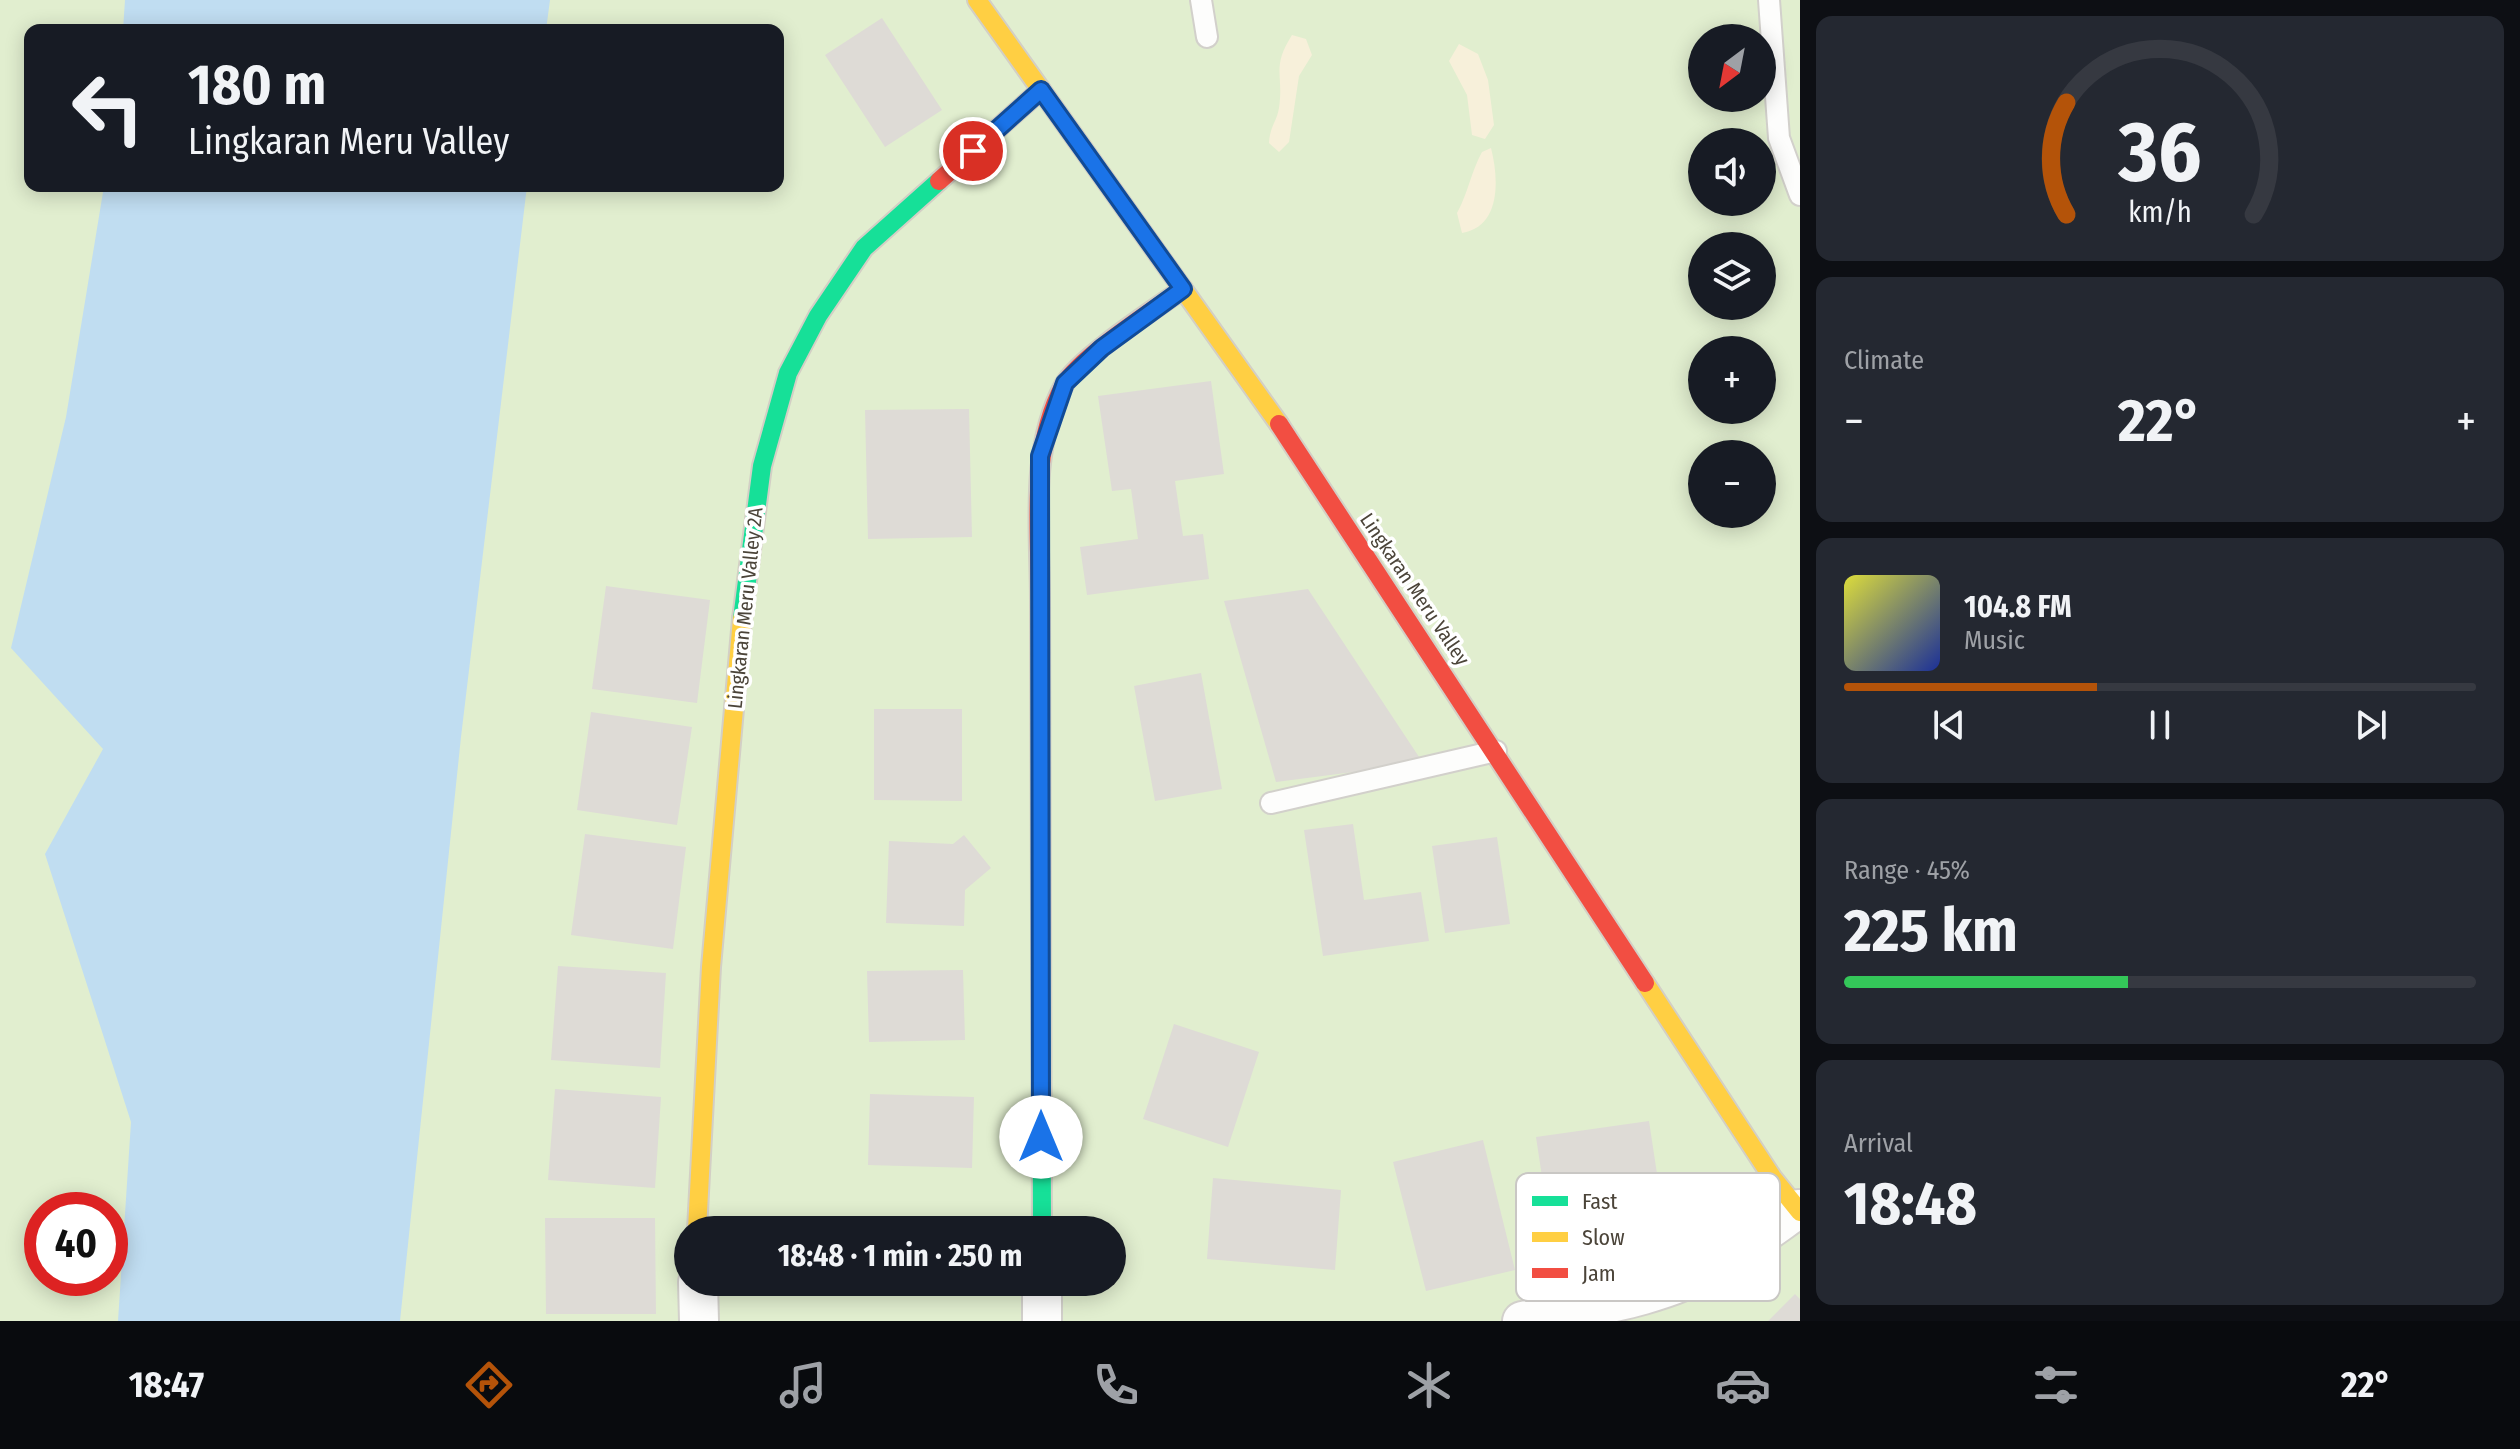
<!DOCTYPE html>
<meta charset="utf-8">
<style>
body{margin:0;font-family:"Fira Sans Condensed",sans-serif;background:#242831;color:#f1f3f6;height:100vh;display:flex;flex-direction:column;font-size:30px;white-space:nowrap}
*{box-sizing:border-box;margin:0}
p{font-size:26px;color:#9ea1a6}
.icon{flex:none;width:44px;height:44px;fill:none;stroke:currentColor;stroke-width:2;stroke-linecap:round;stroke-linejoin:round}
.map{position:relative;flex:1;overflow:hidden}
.sheet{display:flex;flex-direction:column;gap:16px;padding:16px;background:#0d0f14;width:720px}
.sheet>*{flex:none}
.top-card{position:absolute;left:24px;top:24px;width:760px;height:168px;border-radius:16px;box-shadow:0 4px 20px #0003;background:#171b24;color:#f1f3f6;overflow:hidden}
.needle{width:52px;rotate:212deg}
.fabs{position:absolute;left:1688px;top:24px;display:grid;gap:16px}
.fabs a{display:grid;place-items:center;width:88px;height:88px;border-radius:50%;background:#171b24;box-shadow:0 4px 20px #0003;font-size:40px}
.speed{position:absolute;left:24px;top:1192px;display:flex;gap:16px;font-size:40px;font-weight:700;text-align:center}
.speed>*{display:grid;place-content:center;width:104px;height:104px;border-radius:50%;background:#171b24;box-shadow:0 4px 20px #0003;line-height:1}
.speed .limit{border:12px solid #d22;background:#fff;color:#111}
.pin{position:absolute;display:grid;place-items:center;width:68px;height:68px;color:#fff;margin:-34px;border:4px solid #fff;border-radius:50%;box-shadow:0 2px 8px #0007}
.me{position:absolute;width:88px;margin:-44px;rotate:0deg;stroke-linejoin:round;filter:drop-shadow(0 0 6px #0008)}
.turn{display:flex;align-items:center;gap:28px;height:168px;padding:0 32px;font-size:36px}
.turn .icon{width:104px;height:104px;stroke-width:2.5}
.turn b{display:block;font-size:56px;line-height:68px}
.big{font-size:60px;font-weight:700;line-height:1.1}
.sheet .card{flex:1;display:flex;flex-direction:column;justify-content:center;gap:12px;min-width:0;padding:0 28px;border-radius:16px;background:#242831}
.sheet .dial{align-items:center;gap:0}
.dial svg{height:208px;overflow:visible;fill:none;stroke:#363941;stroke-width:7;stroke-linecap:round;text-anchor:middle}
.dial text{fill:#f1f3f6;stroke:none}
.song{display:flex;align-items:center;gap:24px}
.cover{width:96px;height:96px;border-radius:12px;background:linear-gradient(135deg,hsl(60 70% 55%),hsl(230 70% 35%))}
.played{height:8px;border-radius:4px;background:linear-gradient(90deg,#b45309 40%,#363941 40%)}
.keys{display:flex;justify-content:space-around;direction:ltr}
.heat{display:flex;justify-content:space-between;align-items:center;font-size:44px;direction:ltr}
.charge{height:12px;border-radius:6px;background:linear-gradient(90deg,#34c759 45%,#363941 0)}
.trip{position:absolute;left:674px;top:1216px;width:452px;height:80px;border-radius:40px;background:#171b24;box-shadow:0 4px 20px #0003;font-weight:700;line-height:80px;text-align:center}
.dock{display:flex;height:128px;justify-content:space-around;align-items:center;background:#090b0e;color:#9ea1a6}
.dock .icon{width:56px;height:56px}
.dock .selected{color:#b45309}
.dock b{font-size:36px;color:#f1f3f6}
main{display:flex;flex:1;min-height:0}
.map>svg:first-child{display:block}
.green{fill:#e1eecf;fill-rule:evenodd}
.sand{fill:#f7f0da}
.water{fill:#c0ddf1}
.building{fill:#dedbd6}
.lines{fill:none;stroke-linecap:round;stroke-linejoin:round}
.lane-casing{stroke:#d2d0cb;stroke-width:24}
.street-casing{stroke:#d2d0cb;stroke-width:42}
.fast-casing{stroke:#d3cfc5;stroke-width:22}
.slow-casing{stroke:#d3cfc5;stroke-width:22}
.jam-casing{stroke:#d3cfc5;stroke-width:22}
.lane{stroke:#fdfdfc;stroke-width:20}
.street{stroke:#fdfdfc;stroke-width:38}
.fast{stroke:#16e098;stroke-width:18}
.slow{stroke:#ffcf43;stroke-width:18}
.jam{stroke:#f24e42;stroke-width:18}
.route-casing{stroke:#114b97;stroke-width:20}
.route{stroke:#1a73e8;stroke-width:14}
.labels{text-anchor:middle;stroke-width:7;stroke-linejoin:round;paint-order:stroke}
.street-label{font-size:20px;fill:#4b4439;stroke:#fff}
.key{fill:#fff;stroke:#c9c7c4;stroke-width:2}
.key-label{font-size:22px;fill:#4b4439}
</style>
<main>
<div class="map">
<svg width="1800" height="1321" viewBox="0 0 1800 1321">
<rect width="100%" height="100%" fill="#f4f2ee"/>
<path class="green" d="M 0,0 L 1800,0 L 1800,1321 L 0,1321 ZM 30,30 L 778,30 L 778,186 L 30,186 ZM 1702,38 L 1762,38 L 1762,98 L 1702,98 ZM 1702,142 L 1762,142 L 1762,202 L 1702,202 ZM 1702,246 L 1762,246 L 1762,306 L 1702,306 ZM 1702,350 L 1762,350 L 1762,410 L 1702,410 ZM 1702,454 L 1762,454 L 1762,514 L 1702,514 ZM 42,1210 L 110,1210 L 110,1278 L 42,1278 ZM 688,1230 L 1112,1230 L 1112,1282 L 688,1282 Z"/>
<path class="sand" d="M 1292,35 L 1306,39 L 1312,55 L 1299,76 L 1289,142 L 1279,152 L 1269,143 C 1270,126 1277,121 1279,108 C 1284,74 1271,68 1292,35 Z
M 1459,44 L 1478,54 L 1488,80 L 1494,125 L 1485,139 L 1472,135 L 1467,95 L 1449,61 Z
M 1491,148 C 1499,179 1501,227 1462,233 L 1457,213 C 1468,193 1471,172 1482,152 Z"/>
<path class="water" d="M 125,0 L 550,0 L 546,30 L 123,30 Z
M 104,186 L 527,186 L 461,737 L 400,1321 L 118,1321 L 131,1122 L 45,854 L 103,749 L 11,648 L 66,417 Z"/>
<path class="building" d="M 882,18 L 942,110 L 885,147 L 825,55 Z
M 1211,381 L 1224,474 L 1175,481 L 1183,536 L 1203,534 L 1209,579 L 1087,595 L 1080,547 L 1138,539 L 1131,489 L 1112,491 L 1098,396 Z
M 969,409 L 972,537 L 868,539 L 865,410 Z
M 606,586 L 710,600 L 697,703 L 592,689 Z
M 1308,589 L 1423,763 L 1276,782 L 1224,601 Z
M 1201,673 L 1222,789 L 1155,801 L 1134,686 Z
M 874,709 L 962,709 L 962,801 L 874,800 Z
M 591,712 L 692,727 L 677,825 L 577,810 Z
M 1353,824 L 1364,900 L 1421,892 L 1429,941 L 1323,956 L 1304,830 Z
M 585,834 L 686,847 L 673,949 L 571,935 Z
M 964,835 L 991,868 L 965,890 L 964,926 L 886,923 L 889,841 L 953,844 Z
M 1497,837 L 1510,924 L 1445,933 L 1432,846 Z
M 558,966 L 666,973 L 660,1068 L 551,1060 Z
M 963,970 L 965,1040 L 869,1042 L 867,971 Z
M 1174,1024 L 1259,1052 L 1228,1147 L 1143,1119 Z
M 555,1089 L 661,1097 L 655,1188 L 548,1180 Z
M 870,1094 L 974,1097 L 972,1168 L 868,1165 Z
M 1649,1121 L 1664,1220 L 1551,1236 L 1536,1137 Z
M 1483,1140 L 1515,1270 L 1426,1291 L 1393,1162 Z
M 1213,1178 L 1341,1190 L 1335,1270 L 1207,1259 Z
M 545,1218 L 655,1218 L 656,1314 L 546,1314 Z
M 1795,1294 L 1800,1299 L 1800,1321 L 1768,1321 Z"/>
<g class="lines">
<g class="lane-casing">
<path id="lane" d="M 1201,0 L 1207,37
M 1769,0 L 1779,138 L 1800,195
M 1271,803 L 1496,751"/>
</g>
<g class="street-casing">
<path id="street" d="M 698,1282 L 699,1321
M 1042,1282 L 1042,1321
M 1522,1321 C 1586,1307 1659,1299 1716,1265 C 1744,1248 1771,1228 1798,1209"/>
</g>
<g class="fast-casing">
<path id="fast" d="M 1040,601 L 1042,1230
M 742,619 L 762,466 L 788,373 L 818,316 L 864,248 L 939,181"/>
</g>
<g class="slow-casing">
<path id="slow" d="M 977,0 L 1279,424
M 1645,983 L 1772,1177 L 1800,1212
M 697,1230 L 711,967 L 742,619"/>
</g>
<g class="jam-casing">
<path id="jam" d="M 939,181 L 1041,90
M 1279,424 L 1645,983
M 1040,601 C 1040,530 1029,449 1064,385 C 1079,358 1155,309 1183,289"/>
</g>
<use href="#lane" class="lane"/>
<use href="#street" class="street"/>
<use href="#fast" class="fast"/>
<use href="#slow" class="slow"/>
<use href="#jam" class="jam"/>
</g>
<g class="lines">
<g class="route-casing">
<path id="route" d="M 973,151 L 1041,90 L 1183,289 L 1102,348 L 1065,383 L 1040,456 L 1041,1137"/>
</g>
<use href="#route" class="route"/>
</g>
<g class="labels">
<g class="street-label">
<text transform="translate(1415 589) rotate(56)" y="7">Lingkaran Meru Valley</text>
<text transform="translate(745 608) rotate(-84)" y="7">Lingkaran Meru Valley 2A</text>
</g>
</g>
<rect x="1516" y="1173" width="264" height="128" rx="12" class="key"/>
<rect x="1532" y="1196" width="36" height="10" fill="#16e098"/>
<rect x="1532" y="1232" width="36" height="10" fill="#ffcf43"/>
<rect x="1532" y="1268" width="36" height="10" fill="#f24e42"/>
<g class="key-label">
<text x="1582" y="1209">Fast</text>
<text x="1582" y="1245">Slow</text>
<text x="1582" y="1281">Jam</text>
</g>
</svg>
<div class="fabs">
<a><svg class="needle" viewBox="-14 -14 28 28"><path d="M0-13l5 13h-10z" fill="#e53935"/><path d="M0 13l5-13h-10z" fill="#9ea1a6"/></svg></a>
<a><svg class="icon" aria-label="sound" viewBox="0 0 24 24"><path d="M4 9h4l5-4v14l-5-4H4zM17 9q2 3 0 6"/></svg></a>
<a><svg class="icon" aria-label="layers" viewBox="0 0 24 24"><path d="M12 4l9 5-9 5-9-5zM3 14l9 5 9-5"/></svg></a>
<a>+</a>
<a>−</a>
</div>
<div class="speed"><div class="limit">40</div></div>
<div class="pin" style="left:973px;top:151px;background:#d93025"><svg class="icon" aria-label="arrive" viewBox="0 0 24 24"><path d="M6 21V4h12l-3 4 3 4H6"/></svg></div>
<svg class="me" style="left:1041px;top:1137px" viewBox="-20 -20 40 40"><circle r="19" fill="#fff"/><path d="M0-13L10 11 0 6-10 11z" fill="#1a73e8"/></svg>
<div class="trip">18:48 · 1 min · 250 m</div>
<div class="top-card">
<div class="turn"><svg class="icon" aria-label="left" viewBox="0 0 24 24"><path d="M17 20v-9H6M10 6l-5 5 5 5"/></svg><div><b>180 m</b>Lingkaran Meru Valley</div></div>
</div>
</div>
<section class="sheet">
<div class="card dial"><svg viewBox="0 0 100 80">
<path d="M14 69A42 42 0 1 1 86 69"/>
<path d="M14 69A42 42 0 0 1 14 26" stroke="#b45309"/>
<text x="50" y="56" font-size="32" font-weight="700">36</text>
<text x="50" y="72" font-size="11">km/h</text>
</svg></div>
<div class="card"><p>Climate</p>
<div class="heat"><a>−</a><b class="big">22°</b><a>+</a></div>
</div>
<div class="card">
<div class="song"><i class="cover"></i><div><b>104.8 FM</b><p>Music</p></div></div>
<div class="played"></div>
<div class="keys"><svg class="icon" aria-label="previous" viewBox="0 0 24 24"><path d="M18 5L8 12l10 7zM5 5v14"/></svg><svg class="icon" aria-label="pause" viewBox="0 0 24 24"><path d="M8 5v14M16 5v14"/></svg><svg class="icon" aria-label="next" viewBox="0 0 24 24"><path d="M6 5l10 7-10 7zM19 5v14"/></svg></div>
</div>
<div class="card"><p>Range · 45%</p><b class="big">225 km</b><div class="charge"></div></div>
<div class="card"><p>Arrival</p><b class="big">18:48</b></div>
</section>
</main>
<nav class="dock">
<b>18:47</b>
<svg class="icon selected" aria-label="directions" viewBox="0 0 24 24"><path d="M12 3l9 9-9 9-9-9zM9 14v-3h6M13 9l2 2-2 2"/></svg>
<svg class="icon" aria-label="music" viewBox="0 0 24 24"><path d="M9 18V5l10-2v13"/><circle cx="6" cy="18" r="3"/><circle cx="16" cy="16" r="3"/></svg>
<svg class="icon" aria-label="phone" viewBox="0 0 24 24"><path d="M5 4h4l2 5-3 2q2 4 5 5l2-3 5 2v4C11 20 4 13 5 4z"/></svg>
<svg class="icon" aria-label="climate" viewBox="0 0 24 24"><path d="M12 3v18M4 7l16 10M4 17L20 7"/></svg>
<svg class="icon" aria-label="car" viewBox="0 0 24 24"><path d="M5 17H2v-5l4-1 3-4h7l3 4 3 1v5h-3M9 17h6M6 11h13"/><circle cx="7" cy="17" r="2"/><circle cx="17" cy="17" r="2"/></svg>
<svg class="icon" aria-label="filters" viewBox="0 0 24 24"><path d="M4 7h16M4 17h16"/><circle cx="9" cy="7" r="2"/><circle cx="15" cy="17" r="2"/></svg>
<b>22°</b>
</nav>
